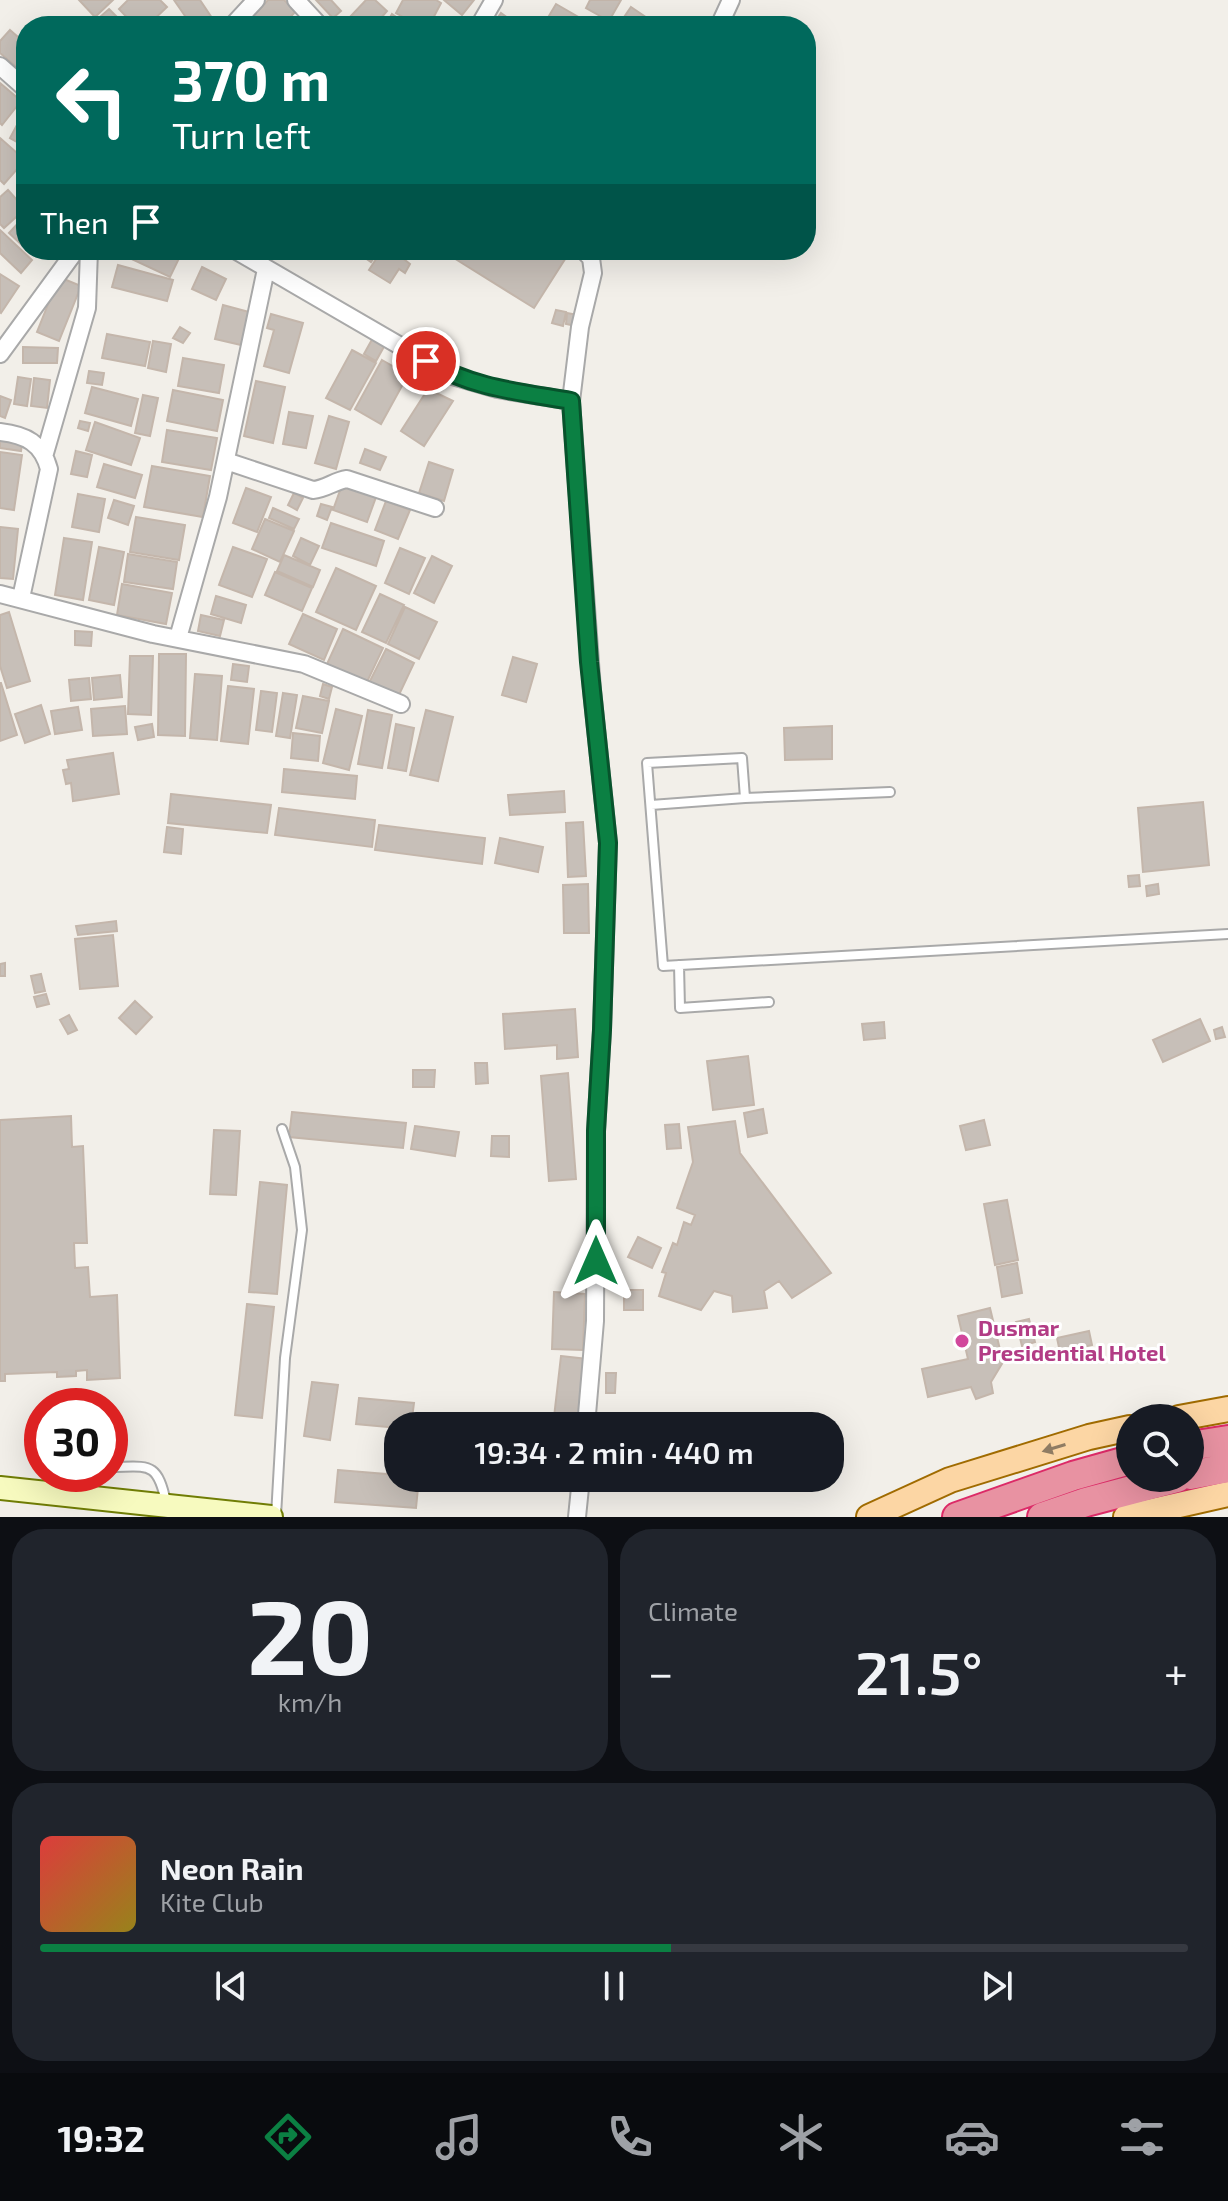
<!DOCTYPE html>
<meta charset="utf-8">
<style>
body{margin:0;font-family:"Exo 2",sans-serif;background:#20242c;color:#f1f3f6;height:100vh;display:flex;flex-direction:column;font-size:30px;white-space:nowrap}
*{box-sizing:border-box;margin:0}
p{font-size:26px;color:#9ea1a6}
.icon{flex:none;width:44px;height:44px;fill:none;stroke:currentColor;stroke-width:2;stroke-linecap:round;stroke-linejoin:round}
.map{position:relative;height:1517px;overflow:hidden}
.panel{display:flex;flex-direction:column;gap:12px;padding:12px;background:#0d0f14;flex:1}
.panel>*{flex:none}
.hud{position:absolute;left:16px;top:16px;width:800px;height:244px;border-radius:32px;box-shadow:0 8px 32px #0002;background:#00695c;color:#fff;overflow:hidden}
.fabs{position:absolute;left:1116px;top:1404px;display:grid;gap:16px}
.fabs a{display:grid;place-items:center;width:88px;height:88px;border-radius:50%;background:#171b24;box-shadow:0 8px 32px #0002;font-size:40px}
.speed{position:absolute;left:24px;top:1388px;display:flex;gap:16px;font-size:40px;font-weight:700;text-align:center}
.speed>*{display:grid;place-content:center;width:104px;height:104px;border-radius:50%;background:#171b24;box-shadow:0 8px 32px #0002;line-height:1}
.speed .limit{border:12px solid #d22;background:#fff;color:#111}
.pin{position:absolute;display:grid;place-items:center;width:68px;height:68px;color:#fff;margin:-34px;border:4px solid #fff;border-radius:50%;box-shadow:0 2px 8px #0007}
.me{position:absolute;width:88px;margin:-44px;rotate:0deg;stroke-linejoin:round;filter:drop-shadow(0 0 6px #0008)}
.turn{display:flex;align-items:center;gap:28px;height:168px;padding:0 24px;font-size:36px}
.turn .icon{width:104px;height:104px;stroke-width:2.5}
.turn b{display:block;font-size:56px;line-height:68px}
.then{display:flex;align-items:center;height:76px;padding:0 24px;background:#0003;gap:16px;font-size:30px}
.big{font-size:60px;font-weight:600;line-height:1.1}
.panel .tile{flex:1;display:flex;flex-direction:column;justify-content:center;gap:12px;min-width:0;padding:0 28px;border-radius:32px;background:#20242c}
.panel .dial{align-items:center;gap:0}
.dial b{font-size:104px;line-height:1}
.song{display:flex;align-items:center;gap:24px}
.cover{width:96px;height:96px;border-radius:12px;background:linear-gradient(135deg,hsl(0 70% 55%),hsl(50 70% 35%))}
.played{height:8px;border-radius:4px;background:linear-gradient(90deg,#0b8043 55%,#363941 55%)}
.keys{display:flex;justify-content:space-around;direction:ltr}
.heat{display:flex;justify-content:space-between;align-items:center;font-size:44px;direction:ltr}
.panel .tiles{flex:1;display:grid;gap:12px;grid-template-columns:1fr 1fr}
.tile:last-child{grid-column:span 2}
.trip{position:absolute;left:384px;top:1412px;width:460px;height:80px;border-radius:32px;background:#171b24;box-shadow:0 8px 32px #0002;font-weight:600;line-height:80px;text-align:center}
.dock{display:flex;height:128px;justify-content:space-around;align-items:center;background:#090b0e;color:#9ea1a6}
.dock .icon{width:56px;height:56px}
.dock .on{color:#0b8043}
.dock b{font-size:36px;color:#f1f3f6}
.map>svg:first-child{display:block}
.building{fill:#c7bfb8;stroke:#c4b6ab;stroke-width:2}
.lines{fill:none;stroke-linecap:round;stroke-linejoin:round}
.lane-casing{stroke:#a9a9a9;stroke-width:12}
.street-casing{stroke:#a9a9a9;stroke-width:20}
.secondary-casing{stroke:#707d05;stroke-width:26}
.primary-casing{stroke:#a06b00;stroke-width:28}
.highway-casing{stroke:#dc2a67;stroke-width:32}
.lane{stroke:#fff;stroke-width:8}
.street{stroke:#fff;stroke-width:16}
.secondary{stroke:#f7fabf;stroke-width:22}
.primary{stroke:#fcd6a4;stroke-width:24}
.highway{stroke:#e892a2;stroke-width:28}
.oneway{fill:#8f7c63}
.route-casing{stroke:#07532c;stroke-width:20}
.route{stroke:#0b8043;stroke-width:14}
.hotel-dot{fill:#d1479c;stroke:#fff;stroke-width:3}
.labels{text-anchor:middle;stroke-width:6;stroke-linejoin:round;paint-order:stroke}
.hotel-label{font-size:22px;font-weight:bold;fill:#b23c85;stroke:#fff;text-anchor:start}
</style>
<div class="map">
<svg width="1228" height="1517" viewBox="0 0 1228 1517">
<rect width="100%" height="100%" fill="#f2efe9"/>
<path class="building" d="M 79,0 L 113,0 L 95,17 Z
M 128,0 L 160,0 L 167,7 L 147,26 L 135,26 L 119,9 Z
M 174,0 L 200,0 L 216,24 L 192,26 Z
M 268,0 L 284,0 L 296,11 L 282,26 L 262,26 L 252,17 Z
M 316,0 L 331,0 L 341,11 L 333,18 Z
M 366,0 L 375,0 L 387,11 L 374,26 L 360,26 L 350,17 Z
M 403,0 L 436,0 L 441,3 L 429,26 L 419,26 L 396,13 Z
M 444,0 L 474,0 L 462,15 Z
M 590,0 L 621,0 L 609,21 L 586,8 Z
M 556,4 L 594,26 L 543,26 Z
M 631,7 L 659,26 L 618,26 Z
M 109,9 L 126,26 L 109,26 L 100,17 Z
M 501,13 L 512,21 L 509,26 L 492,26 Z
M 392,14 L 409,26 L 385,26 Z
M 300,16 L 310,26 L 290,26 Z
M 10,30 L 26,44 L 26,67 L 22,72 L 0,53 L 0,41 Z
M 0,83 L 21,101 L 2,125 L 0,123 Z
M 26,108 L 26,147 L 10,138 Z
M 0,138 L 25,160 L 4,184 L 0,180 Z
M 8,190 L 25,209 L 4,228 L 0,224 L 0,197 Z
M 22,219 L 26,223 L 26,249 L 9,233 Z
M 0,230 L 32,260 L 21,273 L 0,253 Z
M 125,250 L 183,250 L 170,277 L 123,255 Z
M 354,250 L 379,250 L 371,262 Z
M 382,250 L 405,250 L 409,253 L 405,260 L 410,264 L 405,273 L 399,269 L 390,283 L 369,270 Z
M 452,250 L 557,250 L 567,256 L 534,308 L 449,255 Z
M 118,265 L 173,280 L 167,301 L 112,287 Z
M 202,267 L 226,279 L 216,300 L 192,289 Z
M 0,274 L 19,286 L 1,313 L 0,312 Z
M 59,277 L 81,286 L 59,341 L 37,332 Z
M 223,305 L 249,312 L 241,345 L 215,339 Z
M 556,310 L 566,312 L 563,326 L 552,323 Z
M 567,313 L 578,315 L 576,326 L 566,324 Z
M 271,314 L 303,323 L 289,373 L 264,366 L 274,330 L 267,328 Z
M 180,327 L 190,333 L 183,343 L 173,338 Z
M 107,334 L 150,342 L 145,366 L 102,358 Z
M 374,336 L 386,343 L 376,361 L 364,354 Z
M 153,341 L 171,344 L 166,372 L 148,368 Z
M 23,347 L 58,348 L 57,363 L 23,363 Z
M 352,350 L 376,363 L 350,410 L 326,398 Z
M 183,358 L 224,365 L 219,393 L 178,386 Z
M 382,360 L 408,375 L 381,424 L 355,409 Z
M 89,371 L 104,373 L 102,385 L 87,383 Z
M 18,377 L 31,379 L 27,406 L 14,404 Z
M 34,378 L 50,380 L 47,408 L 31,406 Z
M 256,381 L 285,387 L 273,443 L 244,436 Z
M 92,387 L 138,399 L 131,426 L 85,413 Z
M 428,389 L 453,401 L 424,446 L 401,431 Z
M 173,390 L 223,400 L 217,431 L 167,421 Z
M 143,395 L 158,398 L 150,436 L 135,433 Z
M 0,396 L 11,400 L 5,418 L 0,416 Z
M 289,412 L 313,416 L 306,448 L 283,444 Z
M 329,416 L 349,422 L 336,469 L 315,463 Z
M 80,421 L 90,423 L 88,431 L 78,428 Z
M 95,422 L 140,438 L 131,465 L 86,450 Z
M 167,430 L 217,438 L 211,470 L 162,462 Z
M 0,434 L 23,437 L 21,451 L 0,448 Z
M 365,449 L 386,457 L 380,470 L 360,463 Z
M 76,451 L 92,455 L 87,477 L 71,474 Z
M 0,452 L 22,455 L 14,510 L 0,508 Z
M 429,462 L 453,470 L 444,501 L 419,493 Z
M 104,464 L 142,475 L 135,498 L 97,487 Z
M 152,466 L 210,476 L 203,517 L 144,507 Z
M 342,485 L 376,497 L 367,522 L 333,510 Z
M 246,488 L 271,497 L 257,532 L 233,523 Z
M 294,493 L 303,498 L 297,510 L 288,505 Z
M 78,494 L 105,499 L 99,532 L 72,527 Z
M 114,500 L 134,506 L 128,525 L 108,518 Z
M 386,501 L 410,510 L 398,539 L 375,530 Z
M 321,504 L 332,507 L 327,520 L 317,516 Z
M 273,508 L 299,519 L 294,529 L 269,518 Z
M 136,517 L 185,525 L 179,560 L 130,552 Z
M 265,519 L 294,531 L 280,562 L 252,549 Z
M 331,523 L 384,541 L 376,566 L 322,548 Z
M 0,527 L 18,529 L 13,579 L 0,578 Z
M 64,538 L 92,542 L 83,600 L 55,595 Z
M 301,538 L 319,546 L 310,565 L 293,556 Z
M 99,547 L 124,552 L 114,605 L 89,600 Z
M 233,547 L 267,559 L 252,597 L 219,585 Z
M 400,548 L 425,558 L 409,594 L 385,583 Z
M 128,554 L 177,562 L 173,589 L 124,582 Z
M 284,555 L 320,570 L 313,587 L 277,571 Z
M 432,556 L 452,566 L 434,603 L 414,593 Z
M 336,568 L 376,586 L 356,630 L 316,612 Z
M 275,572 L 312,588 L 302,611 L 265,595 Z
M 122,584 L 172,593 L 166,624 L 117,615 Z
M 380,594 L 404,605 L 386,643 L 362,632 Z
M 216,596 L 246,605 L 241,623 L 211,614 Z
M 405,607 L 437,622 L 419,659 L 388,644 Z
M 9,612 L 30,681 L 7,688 L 0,666 L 0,615 Z
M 303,614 L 337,629 L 324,660 L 289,644 Z
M 201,615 L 224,620 L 220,636 L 198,631 Z
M 343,629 L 383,648 L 367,682 L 327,664 Z
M 75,631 L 92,632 L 91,646 L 75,645 Z
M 386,649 L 414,663 L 398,697 L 369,683 Z
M 159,654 L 186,654 L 185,736 L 158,735 Z
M 130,656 L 153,656 L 151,715 L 128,714 Z
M 513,657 L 537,664 L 526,702 L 502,695 Z
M 233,664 L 249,666 L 247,682 L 231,680 Z
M 195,674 L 222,676 L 217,740 L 190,738 Z
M 120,675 L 122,697 L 94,700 L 92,678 Z
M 89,678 L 91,699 L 71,701 L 69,680 Z
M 1,683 L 17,735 L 0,741 L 0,683 Z
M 323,684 L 332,687 L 329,699 L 320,696 Z
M 228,686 L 254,689 L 248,744 L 221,741 Z
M 261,691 L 277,693 L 272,732 L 256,730 Z
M 283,693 L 297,695 L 290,738 L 276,736 Z
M 303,696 L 329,701 L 322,733 L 296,728 Z
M 41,705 L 50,734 L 25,743 L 15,714 Z
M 125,706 L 127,734 L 93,736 L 91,709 Z
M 78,707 L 82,730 L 55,734 L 51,711 Z
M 336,709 L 362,716 L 349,770 L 323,763 Z
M 368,710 L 392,715 L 382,768 L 358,764 Z
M 426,710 L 453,717 L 438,781 L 410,775 Z
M 152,724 L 154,737 L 138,740 L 135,727 Z
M 396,724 L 414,728 L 406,771 L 388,768 Z
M 832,726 L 832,759 L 785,760 L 784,728 Z
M 293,733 L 320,736 L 318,761 L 291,758 Z
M 113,753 L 119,794 L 73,801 L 71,783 L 66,784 L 63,770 L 69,769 L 67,760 Z
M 284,769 L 357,776 L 355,799 L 282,792 Z
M 564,791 L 565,812 L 510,815 L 508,795 Z
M 171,794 L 271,805 L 267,833 L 168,823 Z
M 1203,802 L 1209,865 L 1143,872 L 1138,808 Z
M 279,808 L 375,820 L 372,847 L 275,835 Z
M 583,822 L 586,876 L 568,877 L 566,823 Z
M 379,825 L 485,838 L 482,864 L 375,850 Z
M 167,827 L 183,829 L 181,854 L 164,852 Z
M 500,838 L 543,847 L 538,872 L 495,863 Z
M 1139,875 L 1140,886 L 1129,887 L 1128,876 Z
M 588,884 L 589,933 L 564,933 L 563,885 Z
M 1158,884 L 1159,894 L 1147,896 L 1146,886 Z
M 116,921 L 117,931 L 78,935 L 76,926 Z
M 113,935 L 118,986 L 80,989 L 75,939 Z
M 5,963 L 5,976 L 0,976 L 0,964 Z
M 41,974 L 45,991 L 35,993 L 31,976 Z
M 46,994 L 49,1004 L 37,1007 L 34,997 Z
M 135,1001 L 152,1017 L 136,1034 L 119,1018 Z
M 575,1009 L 578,1057 L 557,1059 L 557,1045 L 505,1049 L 503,1014 Z
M 69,1015 L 77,1030 L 68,1034 L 60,1020 Z
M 1200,1019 L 1210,1041 L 1163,1062 L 1153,1040 Z
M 884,1022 L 885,1038 L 864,1040 L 862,1024 Z
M 1222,1027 L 1225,1037 L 1216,1039 L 1214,1030 Z
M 748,1056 L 754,1105 L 713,1110 L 707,1061 Z
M 475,1063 L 487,1063 L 488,1083 L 476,1084 Z
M 413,1070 L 435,1070 L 434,1087 L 413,1087 Z
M 568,1073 L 576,1179 L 549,1181 L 541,1076 Z
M 763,1109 L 767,1133 L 748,1137 L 744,1113 Z
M 292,1112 L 406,1123 L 403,1148 L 289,1137 Z
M 71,1116 L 72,1147 L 83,1146 L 87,1243 L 74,1243 L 75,1268 L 88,1267 L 90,1297 L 117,1295 L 120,1378 L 87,1380 L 87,1370 L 76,1371 L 76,1376 L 57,1377 L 57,1372 L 5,1374 L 5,1381 L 0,1381 L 0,1120 Z
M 984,1120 L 990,1145 L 966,1150 L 960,1126 Z
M 735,1121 L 740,1153 L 831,1273 L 792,1298 L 779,1281 L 764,1291 L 767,1308 L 733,1312 L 732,1296 L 714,1291 L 701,1310 L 659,1296 L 666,1273 L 662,1272 L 673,1243 L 677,1245 L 684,1222 L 691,1225 L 695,1215 L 677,1208 L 693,1162 L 688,1127 Z
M 679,1124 L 681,1148 L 667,1149 L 665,1125 Z
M 415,1126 L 459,1132 L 455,1156 L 411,1149 Z
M 214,1130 L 240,1131 L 236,1195 L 210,1194 Z
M 492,1136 L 509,1136 L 509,1157 L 491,1156 Z
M 260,1182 L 287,1185 L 277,1294 L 249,1292 Z
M 1007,1200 L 1018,1260 L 995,1265 L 984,1204 Z
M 638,1237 L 661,1248 L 652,1268 L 628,1257 Z
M 1017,1263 L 1022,1293 L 1002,1297 L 997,1267 Z
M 624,1290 L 643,1290 L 643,1310 L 624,1310 Z
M 554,1292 L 585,1294 L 583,1350 L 552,1349 Z
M 247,1304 L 274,1307 L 262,1418 L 235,1415 Z
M 990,1308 L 1003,1362 L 991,1382 L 993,1393 L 976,1399 L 971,1387 L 928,1397 L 922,1369 L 968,1359 L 958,1316 Z
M 1029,1319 L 1035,1342 L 1022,1346 L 1016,1322 Z
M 1089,1331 L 1092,1345 L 1060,1352 L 1057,1338 Z
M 561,1356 L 587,1359 L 579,1426 L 553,1426 Z
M 606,1373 L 616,1373 L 615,1393 L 606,1393 Z
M 312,1382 L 338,1385 L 330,1440 L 304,1436 Z
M 359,1398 L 414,1403 L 411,1426 L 398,1426 L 398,1428 L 356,1424 Z
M 338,1470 L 398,1475 L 398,1478 L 419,1478 L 416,1508 L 335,1502 Z
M 594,1478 L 615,1478 L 614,1488 L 594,1487 Z"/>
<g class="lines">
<g class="lane-casing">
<path id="lane" d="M 745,798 L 890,792
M 651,805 L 745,798 L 742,758 L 647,763 L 663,966 L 1228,934
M 679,965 L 680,1008 L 769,1002
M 110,1467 C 148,1467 157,1460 166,1502
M 276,1516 L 285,1358 L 302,1230 L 295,1167 L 282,1129"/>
</g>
<g class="street-casing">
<path id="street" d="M 296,0 L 320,26
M 232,26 L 256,0
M 479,26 L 494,0
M 719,26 L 731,0
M 0,66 L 26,89
M 235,250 L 452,376 L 497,389 L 571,401
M 583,250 L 591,258 L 593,273 L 580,327 L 571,401 L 592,690 L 608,843 L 602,1030 L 596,1131 L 595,1321 L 586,1426
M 0,354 L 76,250
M 0,432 C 26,435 42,443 49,469 L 21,598
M 45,453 L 87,308 L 89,250
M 226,461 L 313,490 C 326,489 334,481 347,479 L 435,508
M 0,594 L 153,634 L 304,664 L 401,704
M 178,638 L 218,497 L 266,269
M 577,1517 L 581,1478"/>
</g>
<g class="secondary-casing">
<path id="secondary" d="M 0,1488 L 271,1517"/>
</g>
<g class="primary-casing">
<path id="primary" d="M 1179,1418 L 1228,1409
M 869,1517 L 950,1480 L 1089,1437 L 1130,1428
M 1126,1517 L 1228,1494"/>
</g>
<g class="highway-casing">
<path id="highway" d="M 1190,1446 L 1228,1440
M 1190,1475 L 1228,1468
M 957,1517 L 1073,1476 L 1130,1460
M 1042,1517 L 1086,1502 L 1177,1478"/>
</g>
<use href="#lane" class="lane"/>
<use href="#street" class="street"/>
<use href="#secondary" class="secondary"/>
<use href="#primary" class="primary"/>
<use href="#highway" class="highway"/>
</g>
<defs><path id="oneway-solid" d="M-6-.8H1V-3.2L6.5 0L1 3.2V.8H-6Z" transform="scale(2)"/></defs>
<use class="oneway" href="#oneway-solid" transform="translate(1054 1448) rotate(163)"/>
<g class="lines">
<g class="route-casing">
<path id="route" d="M 426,361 C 473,388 519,392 571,401 L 589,662 L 608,843 L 602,1030 L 596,1131 L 596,1261"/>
</g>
<use href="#route" class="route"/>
</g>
<circle class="hotel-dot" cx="962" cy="1341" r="8"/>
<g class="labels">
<g class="hotel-label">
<text x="978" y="1336">Dusmar<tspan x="978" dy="25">Presidential Hotel</tspan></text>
</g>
</g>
</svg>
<div class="fabs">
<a><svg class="icon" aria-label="search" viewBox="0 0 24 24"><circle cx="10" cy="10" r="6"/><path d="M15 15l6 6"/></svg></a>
</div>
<div class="speed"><div class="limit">30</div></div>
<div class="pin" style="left:426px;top:361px;background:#d93025"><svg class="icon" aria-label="arrive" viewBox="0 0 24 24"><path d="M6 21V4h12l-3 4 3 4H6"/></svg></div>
<svg class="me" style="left:596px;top:1261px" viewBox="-20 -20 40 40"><path d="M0-17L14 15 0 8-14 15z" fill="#0b8043" stroke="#fff" stroke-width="4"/></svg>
<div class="trip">19:34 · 2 min · 440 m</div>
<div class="hud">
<div class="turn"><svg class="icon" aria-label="left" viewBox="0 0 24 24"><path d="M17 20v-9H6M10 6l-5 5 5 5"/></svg><div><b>370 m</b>Turn left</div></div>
<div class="then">Then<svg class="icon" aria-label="arrive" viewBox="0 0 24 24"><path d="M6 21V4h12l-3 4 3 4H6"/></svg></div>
</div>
</div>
<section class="panel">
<div class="tiles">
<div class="tile dial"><b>20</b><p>km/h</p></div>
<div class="tile"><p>Climate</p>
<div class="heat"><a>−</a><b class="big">21.5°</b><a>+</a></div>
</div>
<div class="tile">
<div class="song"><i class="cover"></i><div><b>Neon Rain</b><p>Kite Club</p></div></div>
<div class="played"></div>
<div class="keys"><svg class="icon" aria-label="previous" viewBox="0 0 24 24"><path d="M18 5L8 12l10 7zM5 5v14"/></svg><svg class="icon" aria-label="pause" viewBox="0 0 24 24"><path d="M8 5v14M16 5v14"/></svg><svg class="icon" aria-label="next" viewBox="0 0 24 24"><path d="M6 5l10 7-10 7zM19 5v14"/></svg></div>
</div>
</div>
</section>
<nav class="dock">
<b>19:32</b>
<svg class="icon on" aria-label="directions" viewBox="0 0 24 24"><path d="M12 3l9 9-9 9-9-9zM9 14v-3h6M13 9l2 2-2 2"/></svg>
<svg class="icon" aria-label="music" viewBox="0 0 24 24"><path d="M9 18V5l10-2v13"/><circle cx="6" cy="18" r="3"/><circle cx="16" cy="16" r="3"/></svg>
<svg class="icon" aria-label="phone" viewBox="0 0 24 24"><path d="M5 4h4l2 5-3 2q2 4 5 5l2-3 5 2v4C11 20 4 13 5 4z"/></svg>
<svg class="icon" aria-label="climate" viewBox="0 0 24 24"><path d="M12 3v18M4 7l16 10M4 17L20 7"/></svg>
<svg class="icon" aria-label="car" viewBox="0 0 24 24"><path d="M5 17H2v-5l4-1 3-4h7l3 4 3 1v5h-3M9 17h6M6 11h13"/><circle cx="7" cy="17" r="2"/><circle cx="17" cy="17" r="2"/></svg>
<svg class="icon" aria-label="filters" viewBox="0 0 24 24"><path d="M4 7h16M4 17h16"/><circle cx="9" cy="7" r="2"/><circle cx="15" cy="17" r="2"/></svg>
</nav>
